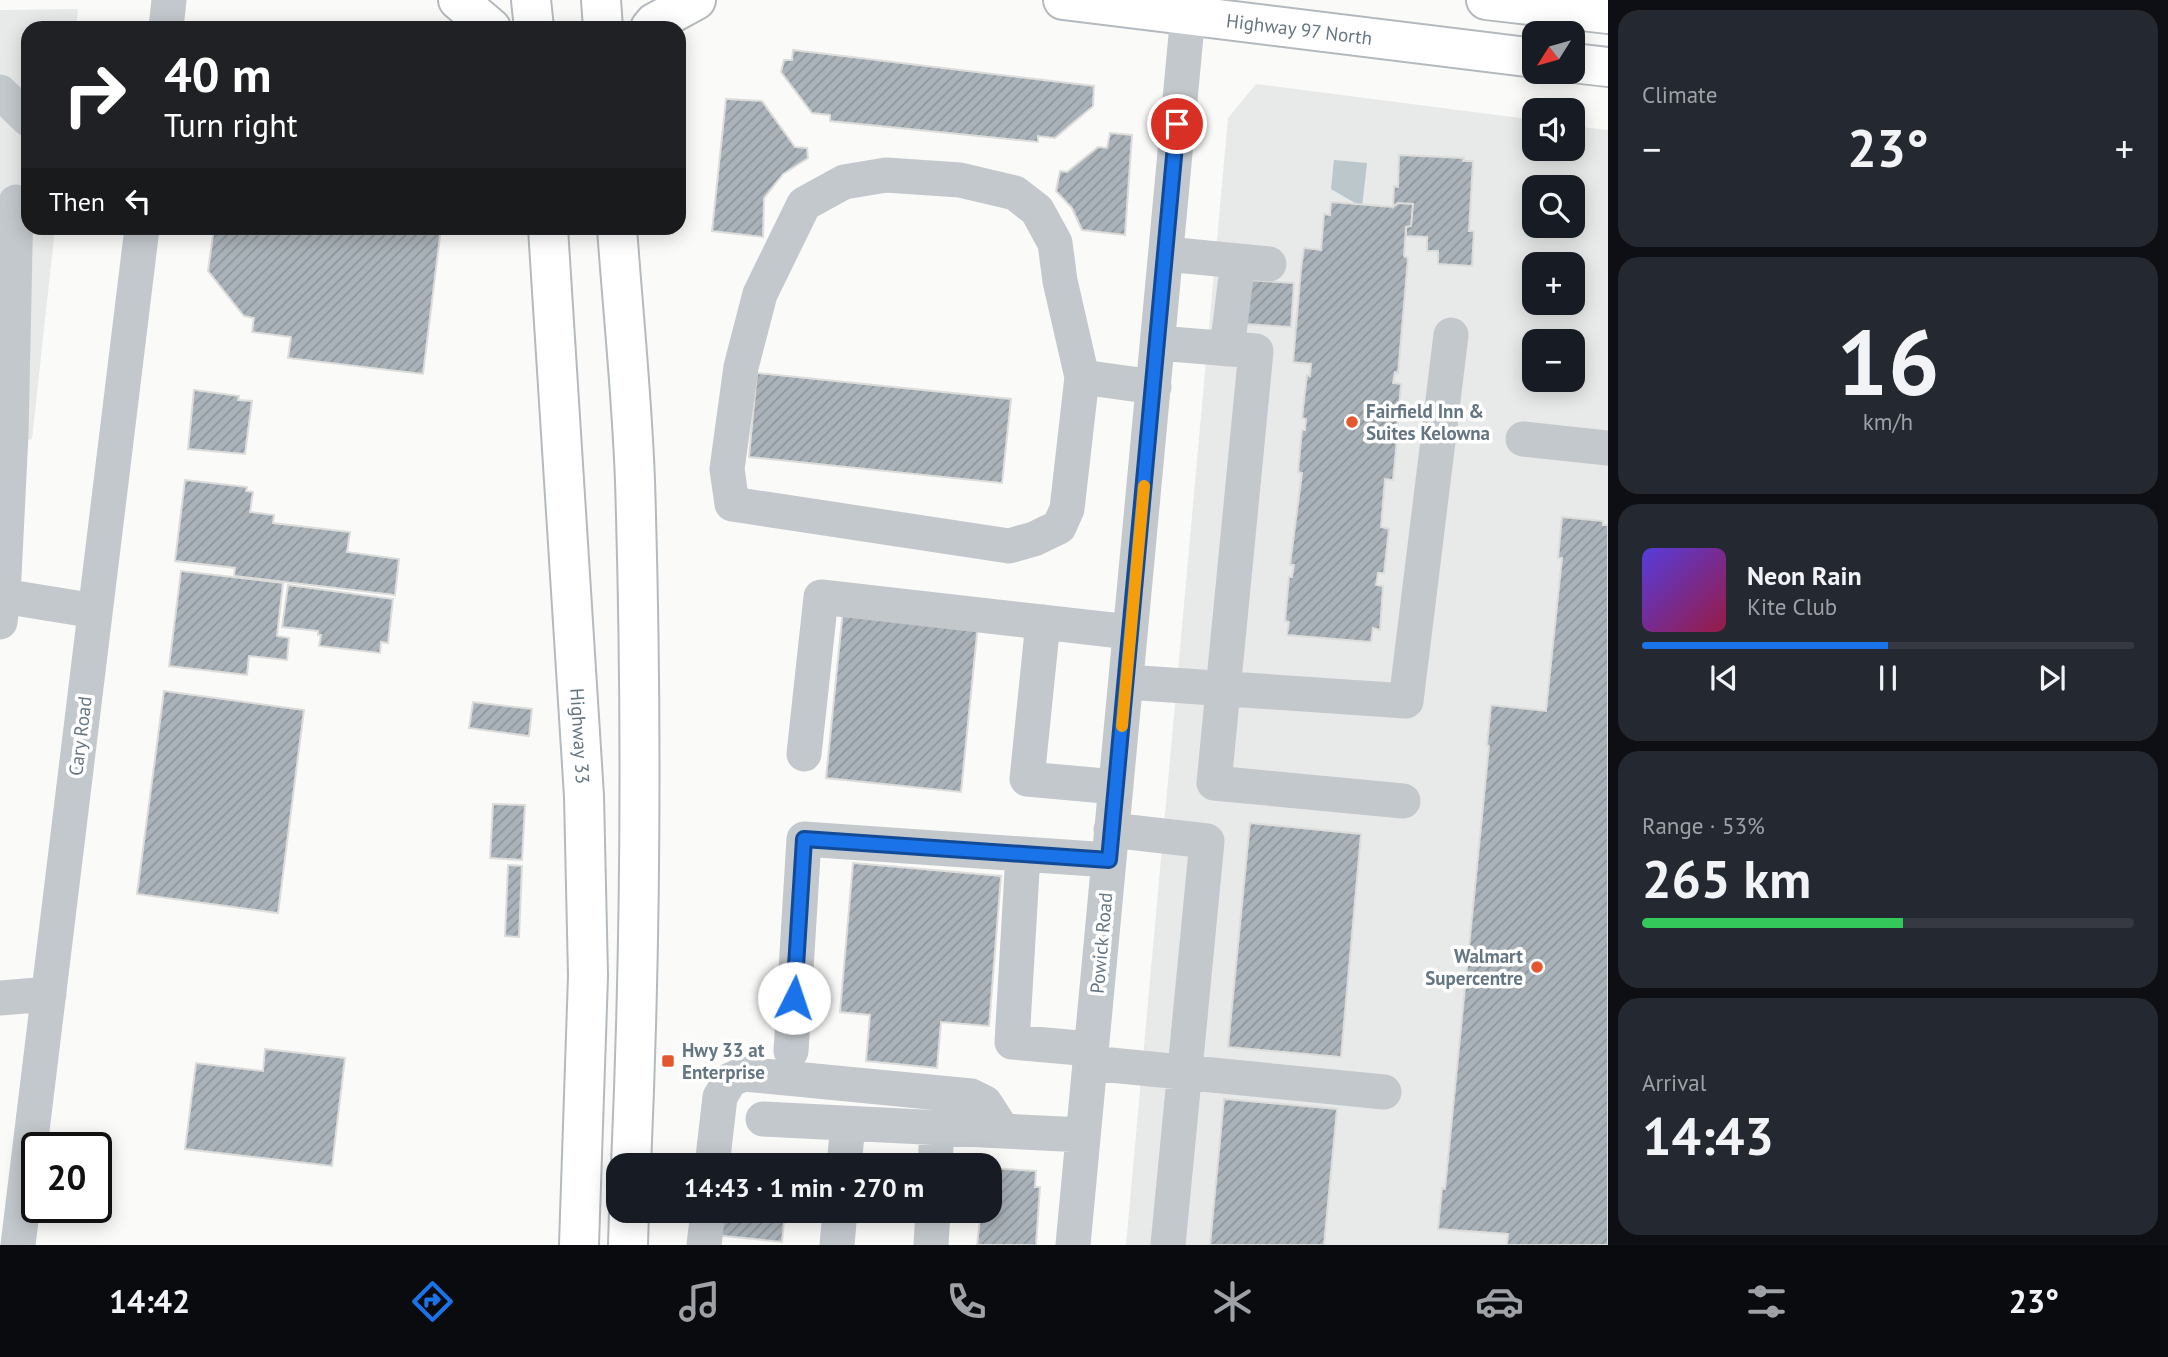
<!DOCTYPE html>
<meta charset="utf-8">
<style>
body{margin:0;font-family:"PT Sans",sans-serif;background:#242831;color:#f1f3f6;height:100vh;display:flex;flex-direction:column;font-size:26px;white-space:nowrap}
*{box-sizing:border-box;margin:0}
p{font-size:23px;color:#9ea1a6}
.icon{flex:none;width:38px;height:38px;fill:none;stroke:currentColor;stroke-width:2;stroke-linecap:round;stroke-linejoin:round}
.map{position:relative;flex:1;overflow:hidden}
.side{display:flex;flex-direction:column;gap:10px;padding:10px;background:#0d0f14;width:560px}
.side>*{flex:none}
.banner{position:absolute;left:21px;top:21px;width:665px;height:214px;border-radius:21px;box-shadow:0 4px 18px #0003;background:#202124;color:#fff;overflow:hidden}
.needle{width:46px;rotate:233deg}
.buttons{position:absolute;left:1522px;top:21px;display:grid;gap:14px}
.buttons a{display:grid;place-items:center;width:63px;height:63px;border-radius:14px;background:#171b24;box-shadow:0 4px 18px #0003;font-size:35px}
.speed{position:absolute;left:21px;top:1132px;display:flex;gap:14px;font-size:35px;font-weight:700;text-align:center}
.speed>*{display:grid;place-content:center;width:91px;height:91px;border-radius:50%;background:#171b24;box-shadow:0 4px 18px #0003;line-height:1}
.speed .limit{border:4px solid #111;border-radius:10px;background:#fff;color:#111}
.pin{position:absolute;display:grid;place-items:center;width:60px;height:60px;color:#fff;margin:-30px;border:4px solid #fff;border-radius:50%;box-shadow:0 2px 7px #0007}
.me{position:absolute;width:77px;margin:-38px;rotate:4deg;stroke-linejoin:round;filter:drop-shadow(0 0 5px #0008)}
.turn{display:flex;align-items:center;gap:24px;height:147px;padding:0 28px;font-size:32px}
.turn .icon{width:91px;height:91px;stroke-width:2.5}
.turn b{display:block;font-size:49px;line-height:60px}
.then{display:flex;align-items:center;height:66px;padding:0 28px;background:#0003;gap:14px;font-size:26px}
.big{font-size:52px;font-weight:700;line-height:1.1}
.side .tile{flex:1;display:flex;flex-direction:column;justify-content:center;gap:10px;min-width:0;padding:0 24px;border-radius:21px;background:#242831}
.side .dial{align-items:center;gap:0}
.dial b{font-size:91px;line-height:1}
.song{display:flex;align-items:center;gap:21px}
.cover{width:84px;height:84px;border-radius:10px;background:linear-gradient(135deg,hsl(250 70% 55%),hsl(340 70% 35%))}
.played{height:7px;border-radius:4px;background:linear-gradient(90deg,#1a73e8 50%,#363941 50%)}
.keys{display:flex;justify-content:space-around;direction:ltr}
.heat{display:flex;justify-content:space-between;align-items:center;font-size:38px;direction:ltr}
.charge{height:10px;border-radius:5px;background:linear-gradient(90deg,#34c759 53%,#363941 0)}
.trip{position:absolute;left:606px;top:1153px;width:396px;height:70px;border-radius:21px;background:#171b24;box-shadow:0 4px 18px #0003;font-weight:700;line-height:70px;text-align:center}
.dock{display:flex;height:112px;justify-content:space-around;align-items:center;background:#090b0e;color:#9ea1a6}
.dock .icon{width:49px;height:49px}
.dock .current{color:#1a73e8}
.dock b{font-size:32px;color:#f1f3f6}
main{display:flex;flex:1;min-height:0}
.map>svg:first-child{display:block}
.built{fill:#e8e9e9;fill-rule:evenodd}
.water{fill:#bbc7cb}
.building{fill:url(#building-hatch);stroke:#dcdcda;stroke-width:2}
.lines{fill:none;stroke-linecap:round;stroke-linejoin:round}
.major-casing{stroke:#b5babe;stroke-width:42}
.highway-casing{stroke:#b4b9bd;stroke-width:42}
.minor{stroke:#c3c8cc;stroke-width:35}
.major{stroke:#fff;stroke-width:38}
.highway{stroke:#fff;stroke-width:38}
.route-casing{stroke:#114b97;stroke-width:18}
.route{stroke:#1a73e8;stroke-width:12}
.slow{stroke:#f59e0b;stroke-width:12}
.poi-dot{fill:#e4572e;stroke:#fff;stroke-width:2.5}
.labels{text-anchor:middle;stroke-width:7;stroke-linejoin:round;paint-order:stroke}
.street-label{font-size:19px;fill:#657683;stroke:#fff}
.poi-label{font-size:19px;font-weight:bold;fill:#657683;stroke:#fff;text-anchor:start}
</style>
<main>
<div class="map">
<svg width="1608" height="1245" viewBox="0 0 1608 1245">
<defs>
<pattern id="building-hatch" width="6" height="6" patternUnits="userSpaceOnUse" patternTransform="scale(1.75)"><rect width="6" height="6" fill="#aab3b9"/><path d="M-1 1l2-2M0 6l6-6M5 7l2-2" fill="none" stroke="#8e969c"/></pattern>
</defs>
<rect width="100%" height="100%" fill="#fafaf8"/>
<path class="built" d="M 78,9 L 76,28 L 28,28 L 28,228 L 55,228 L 32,439 L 0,447 L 0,10 Z
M 1256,84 L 1535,120 L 1535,149 L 1573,149 L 1573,126 L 1608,130 L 1608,1245 L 1126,1245 L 1228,118 ZM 1535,187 L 1573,187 L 1573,226 L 1535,226 ZM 1535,264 L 1573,264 L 1573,303 L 1535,303 ZM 1535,341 L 1573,341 L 1573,380 L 1535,380 Z"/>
<path class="water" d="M 1334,160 L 1367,163 L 1362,207 L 1331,189 Z"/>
<path class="building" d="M 793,50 L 1094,86 L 1093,106 L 1055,138 L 1038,136 L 1038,142 L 830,121 L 830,115 L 812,113 L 781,72 L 784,60 L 792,60 Z
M 726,99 L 762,101 L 795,147 L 807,148 L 808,158 L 783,174 L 764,198 L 763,237 L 712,231 Z
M 1110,133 L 1132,135 L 1125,235 L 1082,230 L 1072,208 L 1056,191 L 1060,171 L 1067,172 L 1098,147 L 1107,148 Z
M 1399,155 L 1464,158 L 1463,161 L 1473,161 L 1469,231 L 1474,231 L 1472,266 L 1438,264 L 1438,251 L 1427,251 L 1427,237 L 1406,236 L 1406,227 L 1411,226 L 1413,204 L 1398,203 L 1393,207 L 1394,186 L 1398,187 Z
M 1331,202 L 1393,207 L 1398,203 L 1413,204 L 1411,226 L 1406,227 L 1404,256 L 1408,258 L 1398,373 L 1395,372 L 1393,383 L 1401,384 L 1397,427 L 1391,426 L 1389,437 L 1397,439 L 1393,480 L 1385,479 L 1381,527 L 1389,529 L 1384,573 L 1378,573 L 1376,585 L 1383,586 L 1380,630 L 1373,628 L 1371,642 L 1287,635 L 1289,622 L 1285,621 L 1289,577 L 1292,577 L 1294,565 L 1290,565 L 1302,473 L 1298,472 L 1302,430 L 1305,430 L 1306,419 L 1302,418 L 1307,375 L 1310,376 L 1311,364 L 1293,362 L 1301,269 L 1304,248 L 1321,250 L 1324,214 L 1330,215 Z
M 214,228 L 441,228 L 423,374 L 288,358 L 291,337 L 252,332 L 254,318 L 244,316 L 208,271 Z
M 1248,280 L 1294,283 L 1291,327 L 1245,324 Z
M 757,373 L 1011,399 L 1002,483 L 749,457 Z
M 194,390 L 239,396 L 238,400 L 252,401 L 245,454 L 188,449 Z
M 185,480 L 247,487 L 246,491 L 253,492 L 250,512 L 274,515 L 273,523 L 350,532 L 347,552 L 399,559 L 395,595 L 234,576 L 235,568 L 175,561 Z
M 1562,517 L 1603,521 L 1603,525 L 1608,525 L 1608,1245 L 1507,1245 L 1508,1234 L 1438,1229 L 1442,1188 L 1445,1189 L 1489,746 L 1487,745 L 1491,705 L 1546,711 L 1562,558 L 1558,558 Z
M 181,571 L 283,583 L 277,636 L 289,638 L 287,660 L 249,656 L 247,675 L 169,666 Z
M 288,585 L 393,599 L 388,643 L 381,642 L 380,653 L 319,646 L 321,635 L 318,635 L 318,631 L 282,627 Z
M 843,610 L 978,624 L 961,792 L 826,778 Z
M 164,691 L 304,710 L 278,913 L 137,894 Z
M 473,702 L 532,709 L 529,736 L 469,728 Z
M 493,804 L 525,805 L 522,860 L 490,858 Z
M 1250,823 L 1361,834 L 1341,1057 L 1228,1047 Z
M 853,863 L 1001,876 L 989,1026 L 941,1022 L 937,1068 L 866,1061 L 870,1015 L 840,1012 Z
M 508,865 L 522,866 L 519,937 L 505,936 Z
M 265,1049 L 345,1058 L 332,1166 L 185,1149 L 196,1063 L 263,1071 Z
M 1224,1099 L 1337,1109 L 1324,1245 L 1210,1245 Z
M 722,1157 L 790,1164 L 789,1166 L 721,1166 Z
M 989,1168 L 1036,1171 L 1035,1187 L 1040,1187 L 1036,1245 L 977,1245 L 981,1211 L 989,1211 Z
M 717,1211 L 785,1211 L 782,1242 L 715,1235 Z"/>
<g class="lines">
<g class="major-casing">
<g id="major">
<path d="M 531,0 L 534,28"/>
<path d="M 601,0 L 603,28"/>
<path id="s1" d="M 548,228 L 584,796 L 588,976 L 579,1245"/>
<path d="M 617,228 C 623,312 632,397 635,481 C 642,709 641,938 631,1166"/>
<path d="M 628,1245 L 629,1211"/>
</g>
</g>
<g class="highway-casing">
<g id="highway">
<path d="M 458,0 L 491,28"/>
<path id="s2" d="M 1063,0 L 1535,58"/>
<path d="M 1486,0 L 1608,14"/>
<path d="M 650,28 L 654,23 L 696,0"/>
<path d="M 1573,63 L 1608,67"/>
</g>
</g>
<path class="minor" d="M 166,28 L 169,0
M 0,92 L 28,119
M 1166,254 L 1238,261 L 1227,349
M 1238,261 L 1269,264
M 1158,343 L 1256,351 L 1214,783 L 1403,801
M 1082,377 L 1060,281 L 1055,243 L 1037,210 L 1015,193 L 960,180 L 886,175 L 844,182 L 804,204 L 760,294 L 741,367 L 727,469 L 732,504 L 1009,546 L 1034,539 L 1059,527 L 1067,509 L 1082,377 L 1154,387
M 1523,439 L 1608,448
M 0,596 L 3,596 L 11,435 L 16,202
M 0,622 L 3,596 L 95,611
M 1043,622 L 1027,779 L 1116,787
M 1126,682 L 1406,701 L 1451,335
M 804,754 L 821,597 L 1130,632
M 1111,830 L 1207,841 L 1168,1245
M 1023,854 L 1012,1042 L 1091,1049
M 0,998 L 49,994
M 791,1051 L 804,839 L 1109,860
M 1090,1063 L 1384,1092
M 763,1119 L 1083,1135
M 712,1166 L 720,1097 L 730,1080 L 744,1074 L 971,1096 L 985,1103 L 1003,1131
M 844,1166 L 848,1124
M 935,1166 L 937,1128
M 18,1245 L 142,228
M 704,1245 L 708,1211
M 837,1245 L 840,1211
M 931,1245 L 933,1211
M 1073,1245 L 1188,14"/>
<use href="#major" class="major"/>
<use href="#highway" class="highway"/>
</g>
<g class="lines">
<g class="route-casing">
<path id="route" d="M 794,998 L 804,839 L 1109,860 L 1177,124"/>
</g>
<use href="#route" class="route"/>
<path class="slow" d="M 1122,726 L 1144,486"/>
</g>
<g class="poi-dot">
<circle cx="1352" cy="422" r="7"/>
<circle cx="1537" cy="967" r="7"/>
<rect x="661" y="1054" width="14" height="14" rx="3.5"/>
</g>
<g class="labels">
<g class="street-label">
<text dy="7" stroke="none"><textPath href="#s2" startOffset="238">Highway 97 North</textPath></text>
<text transform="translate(80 736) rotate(-83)" y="7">Cary Road</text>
<text dy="7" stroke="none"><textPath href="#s1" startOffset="509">Highway 33</textPath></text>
<text transform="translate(1101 943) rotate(-85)" y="7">Powick Road</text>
</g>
<g class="poi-label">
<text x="1366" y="418">Fairfield Inn &amp;<tspan x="1366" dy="22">Suites Kelowna</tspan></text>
<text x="1523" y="963" text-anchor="end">Walmart<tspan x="1523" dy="22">Supercentre</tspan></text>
<text x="682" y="1057">Hwy 33 at<tspan x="682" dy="22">Enterprise</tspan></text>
</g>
</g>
</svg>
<div class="buttons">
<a><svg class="needle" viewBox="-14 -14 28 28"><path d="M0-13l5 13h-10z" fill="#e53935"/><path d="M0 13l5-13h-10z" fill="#9ea1a6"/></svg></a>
<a><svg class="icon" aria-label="sound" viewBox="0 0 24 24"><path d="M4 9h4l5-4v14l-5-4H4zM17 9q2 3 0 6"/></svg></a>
<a><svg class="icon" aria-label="search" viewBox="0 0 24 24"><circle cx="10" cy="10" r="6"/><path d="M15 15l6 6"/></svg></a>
<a>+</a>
<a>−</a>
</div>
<div class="speed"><div class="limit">20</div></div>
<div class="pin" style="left:1177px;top:124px;background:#d93025"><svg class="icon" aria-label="arrive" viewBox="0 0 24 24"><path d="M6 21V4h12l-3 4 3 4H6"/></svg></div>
<svg class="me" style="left:794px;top:998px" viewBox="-20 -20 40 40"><circle r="19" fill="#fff"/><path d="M0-13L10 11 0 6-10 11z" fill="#1a73e8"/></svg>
<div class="trip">14:43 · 1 min · 270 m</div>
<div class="banner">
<div class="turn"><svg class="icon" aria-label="right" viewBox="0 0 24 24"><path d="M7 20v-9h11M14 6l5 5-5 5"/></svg><div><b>40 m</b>Turn right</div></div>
<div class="then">Then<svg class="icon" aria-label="left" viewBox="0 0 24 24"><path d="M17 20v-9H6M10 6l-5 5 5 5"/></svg></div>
</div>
</div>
<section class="side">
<div class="tile"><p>Climate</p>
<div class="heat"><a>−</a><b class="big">23°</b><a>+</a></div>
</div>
<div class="tile dial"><b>16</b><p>km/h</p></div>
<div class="tile">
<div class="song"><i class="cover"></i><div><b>Neon Rain</b><p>Kite Club</p></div></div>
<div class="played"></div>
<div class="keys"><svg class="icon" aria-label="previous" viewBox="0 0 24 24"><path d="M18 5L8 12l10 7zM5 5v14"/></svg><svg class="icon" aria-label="pause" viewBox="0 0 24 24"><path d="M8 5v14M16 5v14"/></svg><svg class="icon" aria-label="next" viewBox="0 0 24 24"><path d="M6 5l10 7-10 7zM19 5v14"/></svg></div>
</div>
<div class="tile"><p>Range · 53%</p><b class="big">265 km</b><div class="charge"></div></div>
<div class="tile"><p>Arrival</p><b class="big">14:43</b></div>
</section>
</main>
<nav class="dock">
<b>14:42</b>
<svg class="icon current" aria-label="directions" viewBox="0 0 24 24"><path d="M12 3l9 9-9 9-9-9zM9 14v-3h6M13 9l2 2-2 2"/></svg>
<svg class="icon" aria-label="music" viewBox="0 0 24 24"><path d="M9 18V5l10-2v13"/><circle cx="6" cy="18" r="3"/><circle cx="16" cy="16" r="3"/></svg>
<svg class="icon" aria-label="phone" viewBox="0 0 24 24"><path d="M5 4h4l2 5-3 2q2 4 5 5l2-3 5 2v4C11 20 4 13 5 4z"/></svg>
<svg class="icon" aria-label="climate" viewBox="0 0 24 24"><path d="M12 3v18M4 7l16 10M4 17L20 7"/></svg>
<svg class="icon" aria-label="car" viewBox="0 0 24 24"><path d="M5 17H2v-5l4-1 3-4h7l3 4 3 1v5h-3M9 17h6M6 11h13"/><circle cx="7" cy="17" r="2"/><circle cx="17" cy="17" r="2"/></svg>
<svg class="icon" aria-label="filters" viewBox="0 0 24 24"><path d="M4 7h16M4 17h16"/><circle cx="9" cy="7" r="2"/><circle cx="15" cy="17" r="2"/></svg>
<b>23°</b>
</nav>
